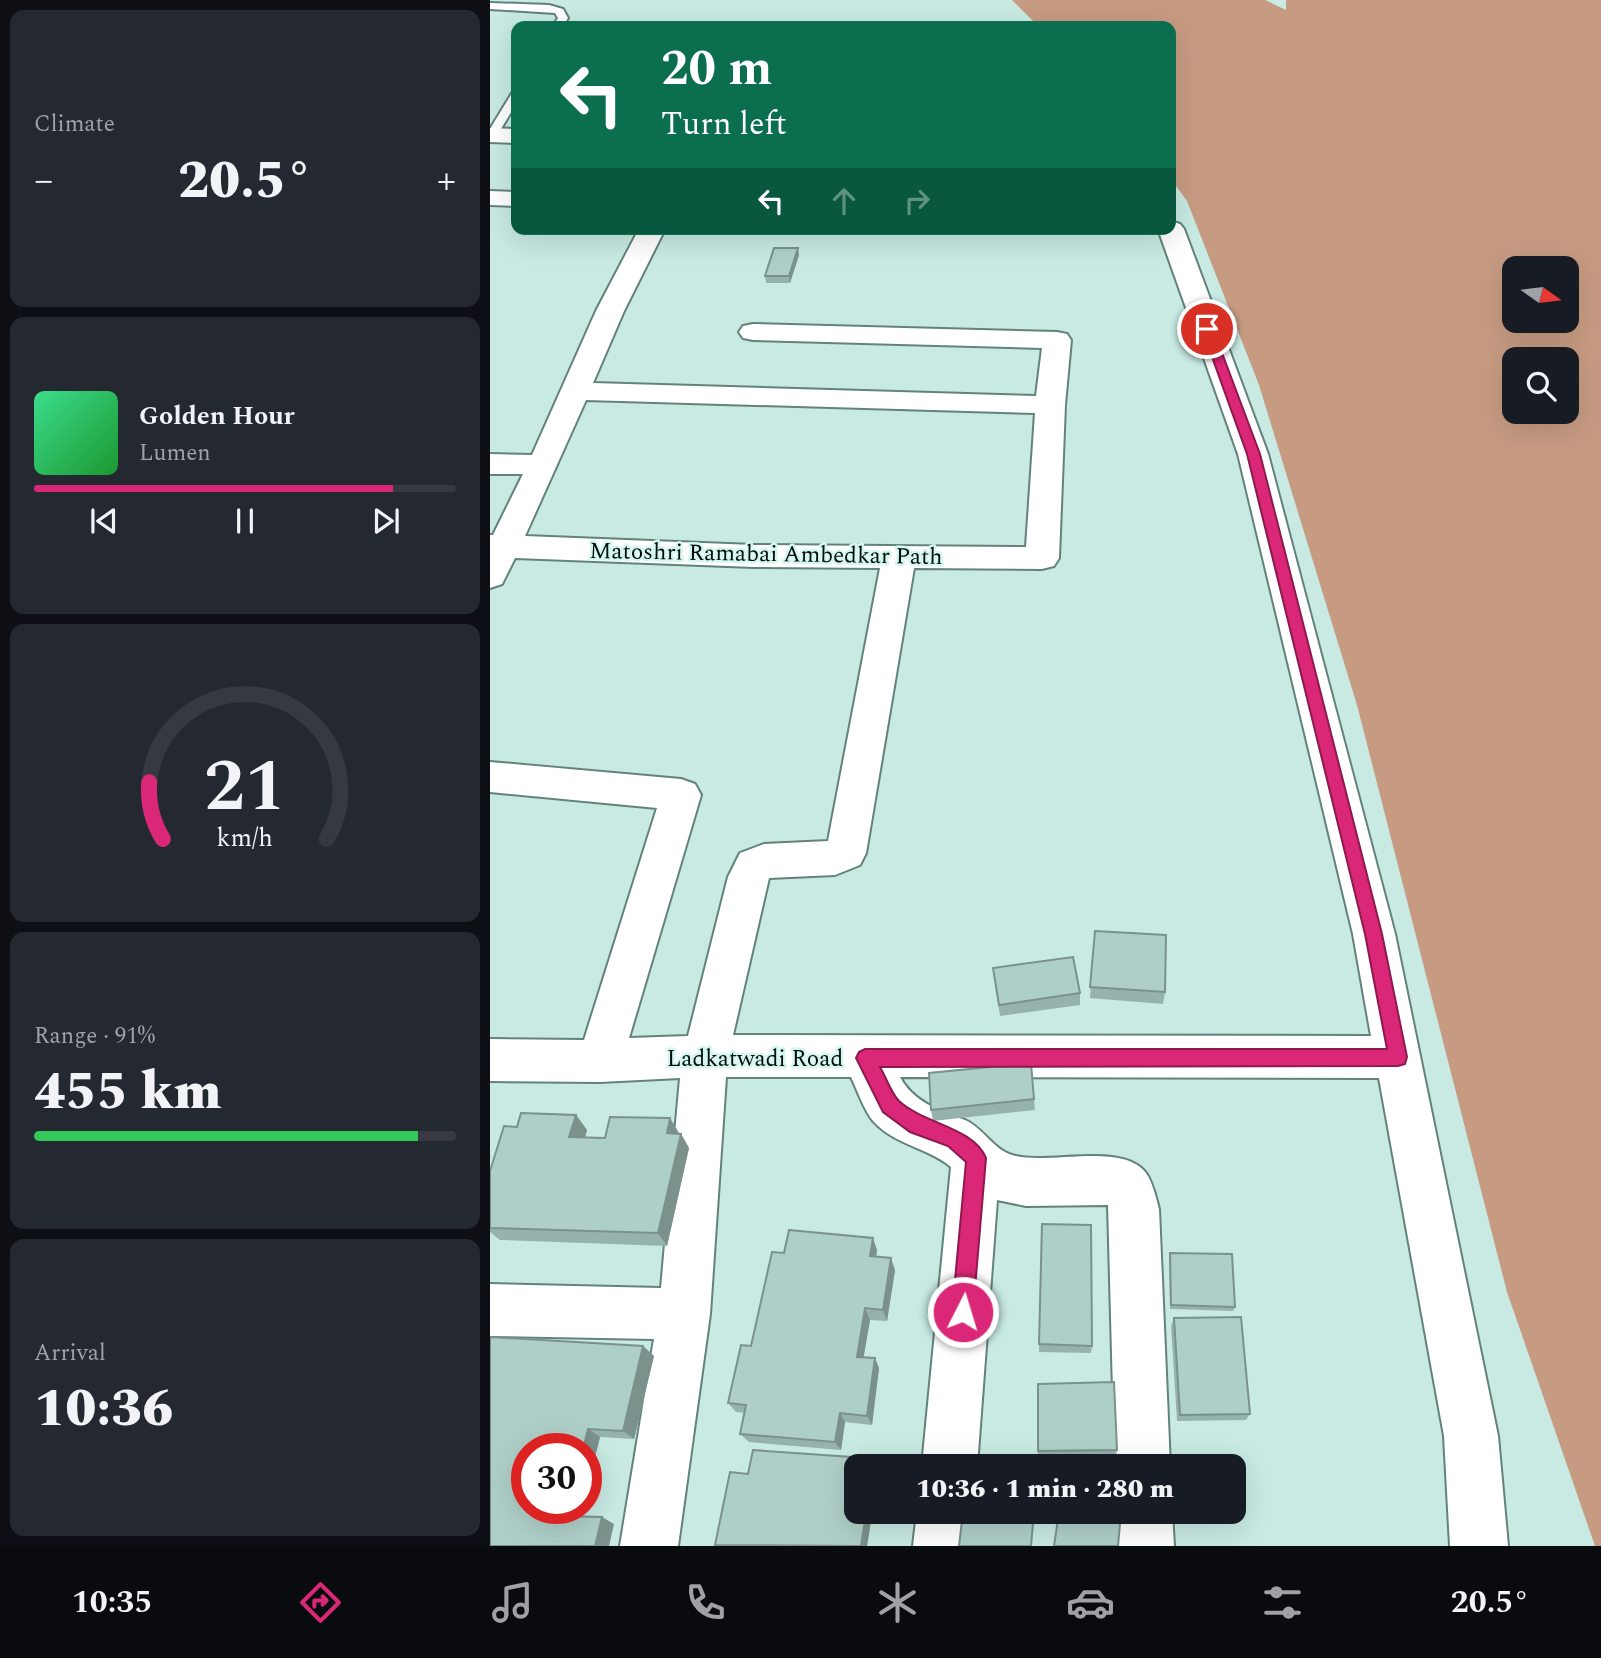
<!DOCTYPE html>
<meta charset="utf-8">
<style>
body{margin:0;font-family:Spectral,serif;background:#242831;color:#f1f3f6;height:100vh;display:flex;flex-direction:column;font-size:26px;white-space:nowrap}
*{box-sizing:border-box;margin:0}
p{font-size:23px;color:#9ea1a6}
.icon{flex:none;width:38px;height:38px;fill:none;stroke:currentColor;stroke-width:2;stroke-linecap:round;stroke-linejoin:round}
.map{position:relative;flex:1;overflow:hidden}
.side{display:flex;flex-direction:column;gap:10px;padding:10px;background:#0d0f14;width:490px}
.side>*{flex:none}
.banner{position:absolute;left:21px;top:21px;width:665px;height:214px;border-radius:14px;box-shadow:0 7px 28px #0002;background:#0b6e4f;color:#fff;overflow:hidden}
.needle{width:46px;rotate:104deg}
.buttons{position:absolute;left:1012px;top:256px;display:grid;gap:14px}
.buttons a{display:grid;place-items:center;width:77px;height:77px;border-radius:14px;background:#171b24;box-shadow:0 7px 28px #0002;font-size:35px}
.speed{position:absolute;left:21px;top:1433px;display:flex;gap:14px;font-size:35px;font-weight:700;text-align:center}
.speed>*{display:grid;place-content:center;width:91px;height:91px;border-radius:50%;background:#171b24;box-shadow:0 7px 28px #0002;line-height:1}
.speed .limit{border:10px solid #d22;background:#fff;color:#111}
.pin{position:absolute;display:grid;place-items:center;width:60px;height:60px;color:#fff;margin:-30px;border:4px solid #fff;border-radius:50%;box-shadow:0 2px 7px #0007}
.me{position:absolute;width:77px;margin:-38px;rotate:5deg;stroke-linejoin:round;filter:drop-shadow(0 0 5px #0008)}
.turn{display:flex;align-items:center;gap:24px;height:147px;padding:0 35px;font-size:32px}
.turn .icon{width:91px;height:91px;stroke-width:2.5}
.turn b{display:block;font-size:49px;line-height:60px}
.lanes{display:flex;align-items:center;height:66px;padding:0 35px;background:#0003;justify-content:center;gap:35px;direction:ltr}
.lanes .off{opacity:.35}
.big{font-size:52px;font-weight:800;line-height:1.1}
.side .widget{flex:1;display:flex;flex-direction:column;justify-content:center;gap:10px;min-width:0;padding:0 24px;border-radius:14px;background:#242831}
.side .dial{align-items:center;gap:0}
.dial svg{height:182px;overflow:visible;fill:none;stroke:#363941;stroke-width:7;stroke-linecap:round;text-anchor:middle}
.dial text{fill:#f1f3f6;stroke:none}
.song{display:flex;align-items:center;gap:21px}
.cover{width:84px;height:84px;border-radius:10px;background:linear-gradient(135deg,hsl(150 70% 55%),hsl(130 70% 35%))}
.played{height:7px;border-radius:4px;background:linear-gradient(90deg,#db2777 85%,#363941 85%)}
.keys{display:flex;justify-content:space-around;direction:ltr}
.heat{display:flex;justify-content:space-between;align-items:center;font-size:38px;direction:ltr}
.charge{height:10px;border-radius:5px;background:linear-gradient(90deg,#34c759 91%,#363941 0)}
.trip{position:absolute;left:354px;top:1454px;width:402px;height:70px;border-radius:14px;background:#171b24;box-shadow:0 7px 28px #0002;font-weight:800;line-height:70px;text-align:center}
.tabs{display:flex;height:112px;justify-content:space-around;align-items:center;background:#090b0e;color:#9ea1a6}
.tabs .icon{width:49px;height:49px}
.tabs .on{color:#db2777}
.tabs b{font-size:32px;color:#f1f3f6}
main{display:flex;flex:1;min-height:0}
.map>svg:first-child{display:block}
.water{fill:#c79b82;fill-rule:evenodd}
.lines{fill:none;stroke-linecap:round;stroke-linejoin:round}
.lane-casing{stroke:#63827c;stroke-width:4}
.street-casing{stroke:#63827c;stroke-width:4}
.lane{fill:#fff;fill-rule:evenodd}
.street{fill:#fff;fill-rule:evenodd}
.wall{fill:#96b2ac}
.shaded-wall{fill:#7a918c}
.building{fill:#aecfc8;stroke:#7a918c;stroke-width:2}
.route{fill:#db2777;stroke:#8e194d;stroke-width:2}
.labels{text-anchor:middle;stroke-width:5;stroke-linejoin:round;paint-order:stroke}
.street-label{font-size:23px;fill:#040f0d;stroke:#d5f7f0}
</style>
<main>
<section class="side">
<div class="widget"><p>Climate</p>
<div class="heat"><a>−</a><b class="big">20.5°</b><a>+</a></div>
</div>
<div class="widget">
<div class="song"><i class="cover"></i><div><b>Golden Hour</b><p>Lumen</p></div></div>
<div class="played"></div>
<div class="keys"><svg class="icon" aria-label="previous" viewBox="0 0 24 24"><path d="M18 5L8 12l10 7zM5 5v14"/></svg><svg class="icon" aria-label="pause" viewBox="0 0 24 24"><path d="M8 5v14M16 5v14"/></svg><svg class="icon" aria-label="next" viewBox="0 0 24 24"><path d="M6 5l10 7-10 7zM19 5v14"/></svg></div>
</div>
<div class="widget dial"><svg viewBox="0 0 100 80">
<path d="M14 69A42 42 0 1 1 86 69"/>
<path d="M14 69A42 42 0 0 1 8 44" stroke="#db2777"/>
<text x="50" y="56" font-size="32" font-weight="700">21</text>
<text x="50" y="72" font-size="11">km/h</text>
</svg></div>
<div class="widget"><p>Range · 91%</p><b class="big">455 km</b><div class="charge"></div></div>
<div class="widget"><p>Arrival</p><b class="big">10:36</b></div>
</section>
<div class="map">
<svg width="1111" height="1546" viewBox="0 0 1111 1546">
<rect width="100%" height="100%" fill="#c8eae3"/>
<path class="water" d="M 522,0 L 775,0 L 796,10 L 796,0 L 1111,0 L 1111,1546 L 1105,1546 L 1017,1292 L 867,705 L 769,385 L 697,201 L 681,179 L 681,26 L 548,26 ZM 1024,268 L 1076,268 L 1076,320 L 1024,320 ZM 1024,359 L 1076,359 L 1076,411 L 1024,411 Z"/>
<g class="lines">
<g class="lane-casing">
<path id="lane" d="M 0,3 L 59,5 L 73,9 L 78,18 L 73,26 L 63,26 L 68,18 L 65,13 L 0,9 Z
M 26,92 L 26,104 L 6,137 L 0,138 L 0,129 L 22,93 Z"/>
</g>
<g class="street-casing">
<path id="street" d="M 0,128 L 26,129 L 26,143 L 0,142 Z
M 0,191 L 26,192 L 26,206 L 0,205 Z
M 681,221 L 690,224 L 694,229 L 778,454 L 905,934 L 1008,1436 L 1018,1546 L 960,1546 L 954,1436 L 889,1078 L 410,1077 C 423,1102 449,1110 475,1120 C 492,1127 504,1150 522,1155 C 557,1166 632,1141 656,1173 C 663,1183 666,1198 669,1209 L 680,1466 L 625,1466 L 618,1205 L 536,1206 L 507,1200 L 487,1466 L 432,1466 L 461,1167 C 439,1148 405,1145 384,1122 C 374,1111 368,1091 361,1077 L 236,1077 L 220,1314 L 188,1546 L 130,1546 L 164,1339 L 0,1336 L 0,1284 L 171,1288 L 190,1078 L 110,1082 L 0,1081 L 0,1039 L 94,1040 L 167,808 L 0,792 L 0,762 L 191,779 L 205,784 L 211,795 L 139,1038 L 198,1036 L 238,877 L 250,853 L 274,844 L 338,841 L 390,568 L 264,567 L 25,558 L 12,584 L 0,588 L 0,535 L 3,535 L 33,474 L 0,474 L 0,454 L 42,455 L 106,311 L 149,229 L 175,229 L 134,311 L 103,383 L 546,396 L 552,348 L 263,340 L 253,338 L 249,332 L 253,326 L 263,324 L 567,332 L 577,334 L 581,340 L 575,405 L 569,558 L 564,566 L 552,569 L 424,568 L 376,853 L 370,865 L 345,875 L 279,878 L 243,1035 L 881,1036 L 863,934 L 748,454 L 668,229 L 681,229 ZM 96,400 L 545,413 L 536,547 L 264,545 L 35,536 Z
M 427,1512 L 483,1512 L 481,1546 L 423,1546 Z
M 626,1512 L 682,1512 L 684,1546 L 626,1546 Z"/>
</g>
<use href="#lane" class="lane"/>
<use href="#street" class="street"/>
</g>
<path class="wall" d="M 309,255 L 300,283 L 276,283 L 275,276 Z
M 605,931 L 675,992 L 673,1004 L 600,998 Z
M 503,968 L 590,993 L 590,1005 L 510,1016 Z
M 544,1099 L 545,1110 L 443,1121 L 441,1110 Z
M 86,1115 L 97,1130 L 95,1138 L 115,1138 L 191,1134 L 199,1148 L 177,1246 L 10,1240 L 0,1232 L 0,1171 L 27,1127 Z
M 552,1224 L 602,1346 L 601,1353 L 549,1352 Z
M 387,1250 L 386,1257 L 405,1270 L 397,1321 L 380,1320 L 373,1357 L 389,1368 L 382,1425 L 355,1422 L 351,1450 L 259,1442 L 250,1434 L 255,1413 L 246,1412 L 238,1403 L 261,1346 L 294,1253 Z
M 680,1253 L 745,1307 L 743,1311 L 680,1309 L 679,1257 Z
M 684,1318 L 760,1414 L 756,1420 L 687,1421 L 681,1326 Z
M 153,1346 L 164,1356 L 144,1439 L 110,1437 L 96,1493 L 96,1449 L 37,1508 L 92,1508 L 90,1516 L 124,1524 L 0,1546 Z
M 548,1384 L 627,1450 L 626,1456 L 548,1457 Z
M 240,1472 L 404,1512 L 403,1523 L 381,1521 L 377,1546 L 226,1546 Z"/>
<path class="shaded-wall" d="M 308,248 L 309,255 L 300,283 L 299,276 Z
M 86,1115 L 97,1130 L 91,1152 L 79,1137 Z
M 180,1118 L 189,1133 L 177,1133 Z
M 191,1134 L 199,1148 L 177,1246 L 168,1233 Z
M 383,1238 L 387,1250 L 384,1269 L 380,1256 Z
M 401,1258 L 405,1270 L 397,1321 L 393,1310 Z
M 375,1308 L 380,1320 L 372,1367 L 367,1357 Z
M 153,1346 L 164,1356 L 144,1439 L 133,1431 Z
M 385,1358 L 389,1368 L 382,1425 L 377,1416 Z
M 350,1413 L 355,1422 L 351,1450 L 345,1442 Z
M 98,1429 L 110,1437 L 96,1493 L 96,1449 L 93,1449 Z
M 77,1508 L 92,1508 L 89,1522 L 75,1516 Z
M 399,1512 L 404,1512 L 403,1523 L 399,1516 Z
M 376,1514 L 381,1521 L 377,1546 L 371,1546 Z
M 112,1517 L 124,1524 L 119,1546 L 105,1546 Z"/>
<path class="building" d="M 284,248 L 308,248 L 299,276 L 275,276 Z
M 605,931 L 676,935 L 675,992 L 600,987 Z
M 583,957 L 590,993 L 509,1005 L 503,968 Z
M 541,1063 L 544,1099 L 441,1110 L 439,1073 Z
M 31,1113 L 86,1115 L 79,1137 L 115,1138 L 120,1117 L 180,1118 L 177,1133 L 191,1134 L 168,1233 L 0,1228 L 0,1171 L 14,1126 L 27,1127 Z
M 552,1224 L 601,1225 L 602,1346 L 549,1344 Z
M 299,1230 L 383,1238 L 380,1256 L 401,1258 L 393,1310 L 375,1308 L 367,1357 L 385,1358 L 377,1416 L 350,1413 L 345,1442 L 250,1434 L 256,1405 L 238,1403 L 251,1345 L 261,1346 L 282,1252 L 294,1253 Z
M 680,1253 L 742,1254 L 745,1307 L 681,1305 Z
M 751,1317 L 760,1414 L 690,1415 L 684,1318 Z
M 0,1337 L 153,1346 L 133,1431 L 98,1429 L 93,1449 L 37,1449 L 37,1508 L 77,1508 L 75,1516 L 112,1517 L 105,1546 L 0,1546 Z
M 624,1382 L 627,1450 L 548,1451 L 548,1384 Z
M 263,1450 L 405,1460 L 404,1466 L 366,1466 L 366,1512 L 399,1512 L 399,1516 L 376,1514 L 371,1546 L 225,1545 L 240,1472 L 258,1474 Z
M 473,1512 L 544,1512 L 541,1546 L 469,1546 Z
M 569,1512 L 631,1513 L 628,1546 L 564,1546 Z"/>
<path class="route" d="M 713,327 L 723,329 L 770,454 L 892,934 L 917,1057 L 915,1064 L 908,1066 L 390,1067 C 396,1077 401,1093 409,1101 C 434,1124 483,1127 496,1158 L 483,1312 L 480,1320 L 473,1323 L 465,1320 L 462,1312 L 476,1162 L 458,1146 L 420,1132 L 393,1112 L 366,1058 L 369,1052 L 375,1049 L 897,1049 L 875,934 L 757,454 L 712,329 Z"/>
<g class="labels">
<g class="street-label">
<text transform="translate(276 553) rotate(1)" y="8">Matoshri Ramabai Ambedkar Path</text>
<text x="265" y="1066">Ladkatwadi Road</text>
</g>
</g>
</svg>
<div class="buttons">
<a><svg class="needle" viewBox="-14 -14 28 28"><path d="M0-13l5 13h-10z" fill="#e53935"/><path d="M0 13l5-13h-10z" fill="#9ea1a6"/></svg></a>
<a><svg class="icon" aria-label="search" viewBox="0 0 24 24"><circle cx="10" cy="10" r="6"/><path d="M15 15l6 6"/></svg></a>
</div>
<div class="speed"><div class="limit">30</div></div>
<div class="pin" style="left:717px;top:329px;background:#d93025"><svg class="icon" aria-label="arrive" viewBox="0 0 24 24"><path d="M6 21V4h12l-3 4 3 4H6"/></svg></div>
<svg class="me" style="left:473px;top:1312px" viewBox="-20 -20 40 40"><circle r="17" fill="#db2777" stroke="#fff" stroke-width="3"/><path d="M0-11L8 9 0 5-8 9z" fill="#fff"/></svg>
<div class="trip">10:36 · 1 min · 280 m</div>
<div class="banner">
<div class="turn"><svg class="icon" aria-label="left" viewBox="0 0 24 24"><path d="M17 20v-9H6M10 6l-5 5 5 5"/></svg><div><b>20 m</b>Turn left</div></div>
<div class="lanes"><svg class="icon" aria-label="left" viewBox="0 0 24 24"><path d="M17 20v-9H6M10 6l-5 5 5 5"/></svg><svg class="icon off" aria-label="ahead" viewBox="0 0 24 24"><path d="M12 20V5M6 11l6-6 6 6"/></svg><svg class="icon off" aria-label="right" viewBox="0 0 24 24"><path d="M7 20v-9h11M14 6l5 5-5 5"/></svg></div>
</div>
</div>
</main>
<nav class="tabs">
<b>10:35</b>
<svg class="icon on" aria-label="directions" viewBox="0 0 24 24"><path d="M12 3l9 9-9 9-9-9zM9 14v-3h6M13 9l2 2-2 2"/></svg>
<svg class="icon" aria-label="music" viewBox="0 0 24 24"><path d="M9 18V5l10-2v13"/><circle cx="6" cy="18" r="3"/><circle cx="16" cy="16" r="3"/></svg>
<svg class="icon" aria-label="phone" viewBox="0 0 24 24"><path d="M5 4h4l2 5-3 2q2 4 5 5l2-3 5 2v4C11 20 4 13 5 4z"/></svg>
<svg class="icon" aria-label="climate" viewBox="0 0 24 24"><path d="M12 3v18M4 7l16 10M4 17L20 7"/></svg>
<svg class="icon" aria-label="car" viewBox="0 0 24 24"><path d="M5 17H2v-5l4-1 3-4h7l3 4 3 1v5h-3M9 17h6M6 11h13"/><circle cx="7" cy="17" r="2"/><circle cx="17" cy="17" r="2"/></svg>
<svg class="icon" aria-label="filters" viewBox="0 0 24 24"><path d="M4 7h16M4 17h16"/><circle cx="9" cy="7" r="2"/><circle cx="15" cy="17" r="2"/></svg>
<b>20.5°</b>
</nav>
